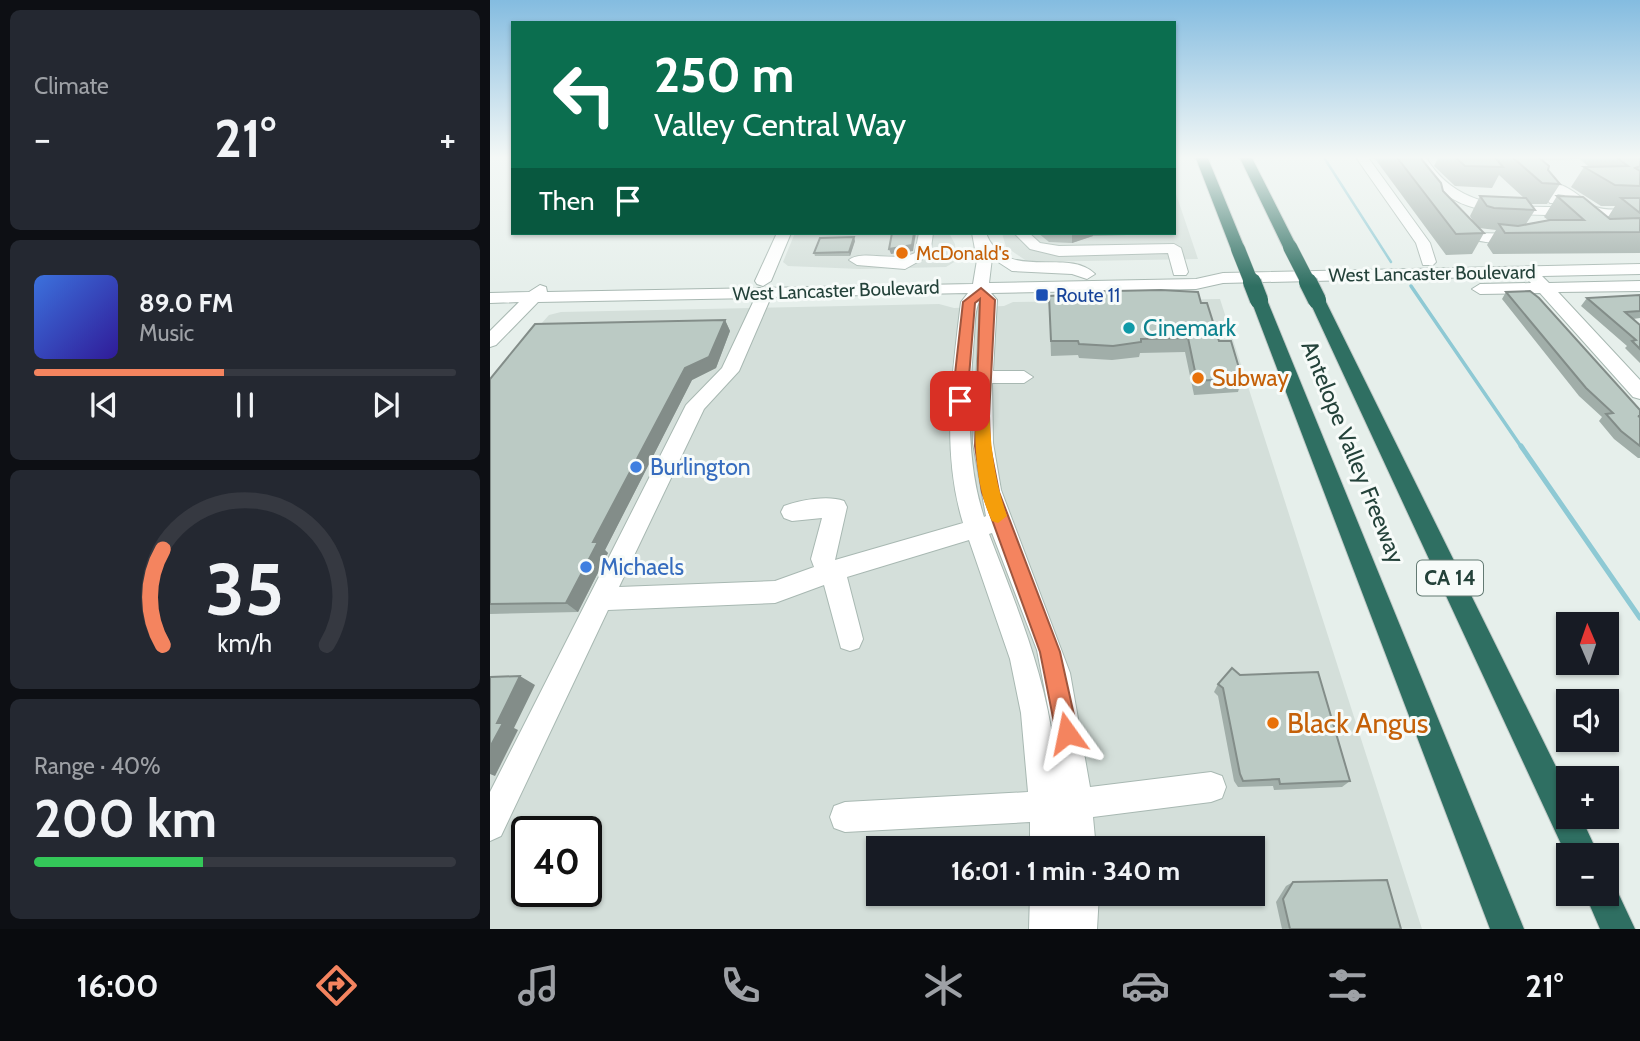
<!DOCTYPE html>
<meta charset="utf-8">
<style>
body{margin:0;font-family:Cabin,sans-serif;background:#242831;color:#f1f3f6;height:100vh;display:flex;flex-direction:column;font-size:26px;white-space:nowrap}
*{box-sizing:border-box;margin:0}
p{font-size:23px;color:#9ea1a6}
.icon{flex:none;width:38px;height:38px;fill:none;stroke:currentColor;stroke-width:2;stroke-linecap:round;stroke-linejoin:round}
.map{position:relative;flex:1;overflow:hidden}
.sheet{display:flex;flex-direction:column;gap:10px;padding:10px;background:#0d0f14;width:490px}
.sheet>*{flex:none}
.guide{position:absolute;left:21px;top:21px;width:665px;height:214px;border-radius:0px;box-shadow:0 2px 5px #0004;background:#0b6e4f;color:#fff;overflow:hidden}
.needle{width:46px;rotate:358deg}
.tools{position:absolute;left:1066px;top:612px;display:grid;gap:14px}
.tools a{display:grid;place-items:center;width:63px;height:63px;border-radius:0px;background:#171b24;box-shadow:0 2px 5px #0004;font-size:35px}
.speed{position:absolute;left:21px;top:816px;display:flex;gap:14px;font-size:35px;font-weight:700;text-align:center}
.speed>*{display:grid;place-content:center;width:91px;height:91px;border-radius:50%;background:#171b24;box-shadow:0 2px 5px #0004;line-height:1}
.speed .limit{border:4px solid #111;border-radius:10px;background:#fff;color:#111}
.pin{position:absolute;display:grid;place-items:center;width:60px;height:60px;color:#fff;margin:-30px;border-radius:14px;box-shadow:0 4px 10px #0006}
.me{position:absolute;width:77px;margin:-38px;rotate:348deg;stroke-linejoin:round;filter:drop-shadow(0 0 5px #0008)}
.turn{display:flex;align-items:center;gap:24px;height:147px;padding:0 28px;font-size:32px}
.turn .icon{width:91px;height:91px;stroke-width:2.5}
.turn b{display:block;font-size:49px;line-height:60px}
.then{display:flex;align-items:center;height:66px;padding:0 28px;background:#0003;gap:14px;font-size:26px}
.big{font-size:52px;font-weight:800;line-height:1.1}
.sheet .widget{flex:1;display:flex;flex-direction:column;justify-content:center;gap:10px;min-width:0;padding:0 24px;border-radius:10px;background:#242831}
.sheet .dial{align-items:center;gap:0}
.dial svg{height:182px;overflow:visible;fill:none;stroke:#363941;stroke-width:7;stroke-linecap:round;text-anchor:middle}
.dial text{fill:#f1f3f6;stroke:none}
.song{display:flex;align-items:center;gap:21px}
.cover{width:84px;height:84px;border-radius:10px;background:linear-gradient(135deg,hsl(220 70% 55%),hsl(250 70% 35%))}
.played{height:7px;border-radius:4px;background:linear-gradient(90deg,#f4845f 45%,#363941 45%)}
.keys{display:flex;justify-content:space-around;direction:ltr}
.heat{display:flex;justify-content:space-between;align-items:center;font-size:38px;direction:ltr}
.charge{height:10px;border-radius:5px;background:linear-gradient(90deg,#34c759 40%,#363941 0)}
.trip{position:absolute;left:376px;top:836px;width:399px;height:70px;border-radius:0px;background:#171b24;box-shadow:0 2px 5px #0004;font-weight:800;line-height:70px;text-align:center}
.menu{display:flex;height:112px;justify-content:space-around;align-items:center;background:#090b0e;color:#9ea1a6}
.menu .icon{width:49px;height:49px}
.menu .selected{color:#f4845f}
.menu b{font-size:32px;color:#f1f3f6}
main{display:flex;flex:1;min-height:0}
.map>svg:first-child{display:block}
.built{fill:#d4dfda;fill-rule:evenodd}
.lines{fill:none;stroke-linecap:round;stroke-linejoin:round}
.stream-far2{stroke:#8ec9d4;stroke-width:2.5}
.stream-far1{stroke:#8ec9d4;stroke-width:3.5}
.stream{stroke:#8ec9d4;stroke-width:5}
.minor-casing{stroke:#a8b8b2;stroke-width:2}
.highway-casing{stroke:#c2cac8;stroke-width:2}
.minor{fill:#fff;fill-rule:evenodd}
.highway{fill:#2f6f62;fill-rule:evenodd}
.highway-bridge-far1-casing{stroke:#c2cac8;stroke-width:15;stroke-linecap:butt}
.highway-bridge-casing{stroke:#c2cac8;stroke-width:20;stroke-linecap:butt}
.highway-bridge-far1{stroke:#2f6f62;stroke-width:14}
.highway-bridge{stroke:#2f6f62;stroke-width:18}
.wall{fill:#a1aea9;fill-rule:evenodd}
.shaded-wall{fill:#838d89}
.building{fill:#bbcac4;stroke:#838d89;stroke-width:2}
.route{fill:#f4845f;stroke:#9f563e;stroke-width:2}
.slow{fill:#f59e0b}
.food-dot{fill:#e8710a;stroke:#f7fbf9;stroke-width:2.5}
.transit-dot{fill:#1a4fb4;stroke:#f7fbf9;stroke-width:2.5}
.culture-dot{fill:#0f9aa8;stroke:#f7fbf9;stroke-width:2.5}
.shop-dot{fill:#3f7fe0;stroke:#f7fbf9;stroke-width:2.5}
.labels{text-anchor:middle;stroke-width:6;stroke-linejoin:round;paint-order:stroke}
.far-food-label{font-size:19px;fill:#c56008;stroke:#f7fbf9;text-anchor:start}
.far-street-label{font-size:19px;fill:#24423a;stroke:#f7fbf9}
.far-transit-label{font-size:19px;fill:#164399;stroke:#f7fbf9;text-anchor:start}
.shield{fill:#f7fbf9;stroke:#637a73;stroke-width:2}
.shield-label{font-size:21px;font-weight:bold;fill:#24423a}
.culture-label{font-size:23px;fill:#0d838f;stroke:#f7fbf9;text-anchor:start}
.food-label{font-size:23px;fill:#c56008;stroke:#f7fbf9;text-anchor:start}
.street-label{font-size:23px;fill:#24423a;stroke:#f7fbf9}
.shop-label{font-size:23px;fill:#366cbe;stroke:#f7fbf9;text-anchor:start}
.near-food-label{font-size:28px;fill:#c56008;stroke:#f7fbf9;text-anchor:start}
</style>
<main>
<section class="sheet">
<div class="widget"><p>Climate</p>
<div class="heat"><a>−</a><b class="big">21°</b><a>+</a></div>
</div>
<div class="widget">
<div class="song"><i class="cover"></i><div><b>89.0 FM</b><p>Music</p></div></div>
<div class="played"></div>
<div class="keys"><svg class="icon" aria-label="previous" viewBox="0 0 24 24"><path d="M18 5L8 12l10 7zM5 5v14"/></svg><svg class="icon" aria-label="pause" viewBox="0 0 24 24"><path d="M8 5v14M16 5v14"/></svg><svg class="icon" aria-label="next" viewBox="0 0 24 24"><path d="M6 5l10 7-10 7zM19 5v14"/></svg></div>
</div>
<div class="widget dial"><svg viewBox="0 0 100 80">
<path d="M14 69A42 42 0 1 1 86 69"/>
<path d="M14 69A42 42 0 0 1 14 27" stroke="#f4845f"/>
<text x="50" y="56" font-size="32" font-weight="700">35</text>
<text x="50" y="72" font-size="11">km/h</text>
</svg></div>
<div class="widget"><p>Range · 40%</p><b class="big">200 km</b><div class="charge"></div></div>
</section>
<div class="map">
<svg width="1150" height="929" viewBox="0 0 1150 929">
<rect width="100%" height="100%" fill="#e6efeb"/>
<path class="built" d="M 684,188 L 708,259 L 538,262 L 516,247 L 512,233 L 684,233 Z
M 305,233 L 459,233 L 465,244 L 466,261 L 456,267 L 370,269 L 298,266 L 293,262 Z
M 730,299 L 932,929 L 0,929 L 0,381 L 59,315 L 71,312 L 449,304 L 464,308 L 514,306 L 523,302 ZM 37,831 L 96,831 L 96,891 L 37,891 ZM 388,849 L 763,849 L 763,894 L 388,894 Z"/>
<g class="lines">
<path class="stream-far2" d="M 833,156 L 901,262"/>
<path class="stream-far1" d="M 921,286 L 1032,448"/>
<path class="stream" d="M 1031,446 L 1150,618"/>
<g class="minor-casing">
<path id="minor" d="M 865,156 L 877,156 L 940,243 L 946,262 L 943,265 L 933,265 L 926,243 Z
M 923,156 L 935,156 C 970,215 1029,206 1089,207 L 1074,195 L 1067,194 L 1072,200 L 1070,203 L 1060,203 L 1048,189 C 1070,171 1092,202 1106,207 C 1117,212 1138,208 1150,209 L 1150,217 C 1119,216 1089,216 1058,215 C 998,213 955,214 923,156 Z
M 966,225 L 986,233 L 1030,234 L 1037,238 C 1023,250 977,240 961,232 L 959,229 Z
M 287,233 L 301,233 L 281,281 L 273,286 L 267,284 L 265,281 Z
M 429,233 L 443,233 L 440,255 L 415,269 L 367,265 L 359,260 C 372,249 405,263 425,253 Z
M 482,233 L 496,233 C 515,284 577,246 605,274 L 597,279 L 582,274 L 522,271 L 502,258 L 499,283 L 706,279 L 733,273 L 1150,264 L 1150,274 L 1052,276 L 1059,283 L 1150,281 L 1150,291 L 1068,292 L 1150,380 L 1150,399 L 1143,397 L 1050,293 L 990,294 L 982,289 L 990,284 L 1041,283 L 1035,276 L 733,283 L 706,289 L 501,293 L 507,300 L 503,371 L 534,371 L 543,377 L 534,383 L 502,383 L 503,443 L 511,490 L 580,673 L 600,787 L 721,772 L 732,776 L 736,787 L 732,798 L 721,802 L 603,817 L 606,849 L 540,849 L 540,822 L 355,832 L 344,828 L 340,817 L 344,806 L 355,802 L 538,792 L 531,713 L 520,659 L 479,540 L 357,577 L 373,639 L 369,648 L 360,651 L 351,648 L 334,585 L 285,603 L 118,610 L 11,836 L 0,841 L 0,792 L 196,405 L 232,368 L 265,298 L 48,302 L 6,345 L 0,347 L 0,331 L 29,302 L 0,303 L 0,293 L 39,292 L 50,285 L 56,287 L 57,292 L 483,284 L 487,260 ZM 478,293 L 471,302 C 462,375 451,451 473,523 L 345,560 L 357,507 L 354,501 C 338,495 310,500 294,506 L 291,512 L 294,518 L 302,521 L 332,518 L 321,559 L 324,567 L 285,581 L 129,587 L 214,409 L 249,371 L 281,297 ZM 490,300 L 483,443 L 496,516 L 494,517 C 475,459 479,397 484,337 C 485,326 484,310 490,300 ZM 502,533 L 547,650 L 566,748 L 564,747 C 554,670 526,605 499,534 Z
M 524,233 L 539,233 L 550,243 L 569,246 L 684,244 L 691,248 L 698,272 L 696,275 L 684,275 L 678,253 L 569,256 L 540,249 Z
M 540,894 L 609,894 L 607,929 L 539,929 Z"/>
</g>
<g class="highway-casing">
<path id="highway" d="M 705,156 L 717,156 L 755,249 L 753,252 L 743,252 L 741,249 Z
M 749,156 L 761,156 L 807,247 L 805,250 L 800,251 L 793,247 Z
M 769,295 L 777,300 L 1034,929 L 1000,929 L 761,300 Z
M 827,295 L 835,300 L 1078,791 L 1078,817 L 1091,817 L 1109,856 L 1078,856 L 1078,859 L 819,300 Z
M 1116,880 L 1123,882 L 1145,929 L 1110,929 L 1095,894 L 1116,894 Z"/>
</g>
<use href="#minor" class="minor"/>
<use href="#highway" class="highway"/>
<g class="highway-bridge-far1-casing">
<path id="highway-bridge-far1" d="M 800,247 L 819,284
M 748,249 L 762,284"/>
</g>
<g class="highway-bridge-casing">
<path id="highway-bridge" d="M 762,282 L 769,300
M 818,282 L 827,300"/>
</g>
<use href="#highway-bridge-far1" class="highway-bridge-far1"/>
<use href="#highway-bridge" class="highway-bridge"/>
</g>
<path class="wall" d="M 883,156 L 929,156 L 953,191 L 983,221 L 980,216 L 990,196 L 1034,198 L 1009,175 L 1002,188 L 965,186 L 944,166 L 949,156 L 1150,156 L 1150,253 L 1003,254 L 997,245 L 1006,230 L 989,228 L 994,233 L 982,254 L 956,255 ZM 1090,159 L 1099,167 L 1094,167 L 1081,187 L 1111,206 L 1125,206 L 1118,217 L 1067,196 L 1054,217 L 1058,220 L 1036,224 L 1045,210 L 1041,204 L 1057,204 L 1070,184 L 1058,170 L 1052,160 Z
M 548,233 L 671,233 L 671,234 L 603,236 L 582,243 L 559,242 Z
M 365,241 L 360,256 L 325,256 L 324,253 Z
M 1016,292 L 1150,410 L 1150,458 L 1148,458 L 1124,439 L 1109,421 L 1112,417 L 1089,396 L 1012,299 Z
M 1150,295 L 1150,318 L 1143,319 L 1150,325 L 1150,363 L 1135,348 L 1137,346 L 1091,306 L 1097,298 Z
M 559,296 L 711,303 L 729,341 L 752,378 L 748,392 L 704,395 L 695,352 L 650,353 L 649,357 L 622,360 L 589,358 L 588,355 L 561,356 Z
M 235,320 L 240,331 L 226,368 L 202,380 L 115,550 L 118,553 L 88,612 L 0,614 L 0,379 Z
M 728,684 L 860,781 L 852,787 L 784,790 L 783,786 L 748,787 L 744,781 L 728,696 L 724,692 Z
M 803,882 L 911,929 L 792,929 L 786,902 L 796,886 Z"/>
<path class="shaded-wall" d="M 424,233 L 426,233 L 423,251 L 401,254 L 399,249 Z
M 582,233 L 603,233 L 603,236 L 582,243 Z
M 364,237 L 365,241 L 360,256 L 359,252 Z
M 235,320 L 240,331 L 226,368 L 202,380 L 115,550 L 118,553 L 88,612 L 76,603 L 103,542 L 195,368 Z
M 30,676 L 45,685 L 24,728 L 28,730 L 5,776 L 0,774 L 0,747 L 7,723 Z"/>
<path class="building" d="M 906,156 L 929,156 L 951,183 L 953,191 L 994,233 L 966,234 Z
M 964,156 L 1004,156 L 1013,167 L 975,166 Z
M 1021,156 L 1047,156 L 1059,166 L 1058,170 L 1070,184 L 1052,183 Z
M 1125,156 L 1150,156 L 1150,166 L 1145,168 L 1150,171 L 1150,186 L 1125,185 L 1094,167 L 1138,166 Z
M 990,196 L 1036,198 L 1045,210 L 1004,208 L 997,206 Z
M 1067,196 L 1093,197 L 1120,219 L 1150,218 L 1150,232 L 1015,233 L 1009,224 L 1028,226 L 1060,220 L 1094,220 Z
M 1131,198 L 1150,198 L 1150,213 Z
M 402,233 L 424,233 L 422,245 L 399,249 Z
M 364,237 L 359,252 L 324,253 L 330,238 Z
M 671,290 L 708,292 L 711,303 L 717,303 L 729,341 L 741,341 L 752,378 L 707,381 L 698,338 L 651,339 L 651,342 L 623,346 L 589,344 L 588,341 L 561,341 L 559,296 L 577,295 L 577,292 Z
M 1040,291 L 1049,298 L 1150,410 L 1150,416 L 1148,416 L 1150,417 L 1150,446 L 1131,431 L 1116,414 L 1123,413 L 1096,388 L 1016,292 Z
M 1150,295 L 1150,311 L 1135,312 L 1150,325 L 1150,349 L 1142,341 L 1146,340 L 1097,298 Z
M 235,320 L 219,357 L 195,368 L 103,542 L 108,542 L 76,603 L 0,604 L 0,379 L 45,324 Z
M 742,668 L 750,675 L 828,672 L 860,781 L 790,784 L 789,779 L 753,781 L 750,774 L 733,688 L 728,684 Z
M 30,676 L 7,723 L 13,723 L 0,747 L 0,677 Z
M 897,880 L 911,929 L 800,929 L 793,899 L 803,882 Z"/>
<linearGradient id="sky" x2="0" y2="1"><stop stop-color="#84bce0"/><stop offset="0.55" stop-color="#f4f8f6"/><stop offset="1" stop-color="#f4f8f6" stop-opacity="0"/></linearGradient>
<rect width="1150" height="286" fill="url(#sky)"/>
<path class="route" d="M 491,288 L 505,300 L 499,416 L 500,446 L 509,492 L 570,652 L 588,733 L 585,741 L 577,744 L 569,741 L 566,733 L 550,652 L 492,492 L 485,446 L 490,299 L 485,303 L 477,401 L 470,406 L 462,401 L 473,302 Z"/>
<path class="slow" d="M 492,399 L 499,404 C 500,443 504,479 517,516 L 508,523 L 502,521 C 485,486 485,443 485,404 Z"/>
<g class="food-dot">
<circle cx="412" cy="253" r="7"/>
<circle cx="708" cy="378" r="7"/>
<circle cx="783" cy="723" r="7"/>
</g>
<rect class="transit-dot" x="545" y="288" width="14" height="14" rx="3.5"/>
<circle class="culture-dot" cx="639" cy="328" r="7"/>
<g class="shop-dot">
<circle cx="146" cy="467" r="7"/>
<circle cx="96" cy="567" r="7"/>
</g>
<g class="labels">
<g class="far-food-label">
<text x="426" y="260">McDonald's</text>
</g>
<g class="far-street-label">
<text transform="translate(942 273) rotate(-1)" y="7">West Lancaster Boulevard</text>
<text transform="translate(346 290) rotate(-2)" y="7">West Lancaster Boulevard</text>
</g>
<g class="far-transit-label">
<text x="566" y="302">Route 11</text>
</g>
<rect class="shield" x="927" y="560.5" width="66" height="35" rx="5"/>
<g class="shield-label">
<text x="960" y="585">CA 14</text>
</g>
<g class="culture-label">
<text x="653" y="336">Cinemark</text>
</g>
<g class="food-label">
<text x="722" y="386">Subway</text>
</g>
<g class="street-label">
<text transform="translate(863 452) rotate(68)" y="8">Antelope Valley Freeway</text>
</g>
<g class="shop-label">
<text x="160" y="475">Burlington</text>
<text x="110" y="575">Michaels</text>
</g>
<g class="near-food-label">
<text x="797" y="733">Black Angus</text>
</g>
</g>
</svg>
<div class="tools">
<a><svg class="needle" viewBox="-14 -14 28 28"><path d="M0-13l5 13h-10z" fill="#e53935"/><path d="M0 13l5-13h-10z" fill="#9ea1a6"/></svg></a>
<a><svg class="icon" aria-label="sound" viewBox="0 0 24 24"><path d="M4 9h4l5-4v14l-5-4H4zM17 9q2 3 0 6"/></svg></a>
<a>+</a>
<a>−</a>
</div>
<div class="speed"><div class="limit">40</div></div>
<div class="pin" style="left:470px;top:401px;background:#d93025"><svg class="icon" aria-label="arrive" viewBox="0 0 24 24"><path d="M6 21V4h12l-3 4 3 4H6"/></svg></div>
<svg class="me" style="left:577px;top:733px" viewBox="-20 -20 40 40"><path d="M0-17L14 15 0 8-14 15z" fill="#f4845f" stroke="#fff" stroke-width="4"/></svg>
<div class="trip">16:01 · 1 min · 340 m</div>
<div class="guide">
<div class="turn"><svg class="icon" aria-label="left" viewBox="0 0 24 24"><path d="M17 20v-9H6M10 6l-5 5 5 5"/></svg><div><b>250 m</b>Valley Central Way</div></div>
<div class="then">Then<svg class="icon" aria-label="arrive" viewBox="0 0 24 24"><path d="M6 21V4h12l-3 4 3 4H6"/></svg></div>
</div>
</div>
</main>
<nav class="menu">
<b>16:00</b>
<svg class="icon selected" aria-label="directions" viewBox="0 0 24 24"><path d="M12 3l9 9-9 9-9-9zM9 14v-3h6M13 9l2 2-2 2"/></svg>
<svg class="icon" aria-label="music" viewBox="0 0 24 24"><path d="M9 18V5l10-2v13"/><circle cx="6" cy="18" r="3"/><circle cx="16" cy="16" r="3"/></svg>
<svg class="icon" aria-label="phone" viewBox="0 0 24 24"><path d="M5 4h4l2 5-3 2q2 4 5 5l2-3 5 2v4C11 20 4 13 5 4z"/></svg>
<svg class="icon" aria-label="climate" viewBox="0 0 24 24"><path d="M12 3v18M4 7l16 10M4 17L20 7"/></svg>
<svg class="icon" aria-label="car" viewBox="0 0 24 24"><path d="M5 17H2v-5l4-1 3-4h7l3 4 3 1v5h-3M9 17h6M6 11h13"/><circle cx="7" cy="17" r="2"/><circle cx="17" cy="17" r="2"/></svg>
<svg class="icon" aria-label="filters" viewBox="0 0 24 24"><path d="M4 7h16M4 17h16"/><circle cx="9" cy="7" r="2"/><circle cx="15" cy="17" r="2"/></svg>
<b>21°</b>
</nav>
